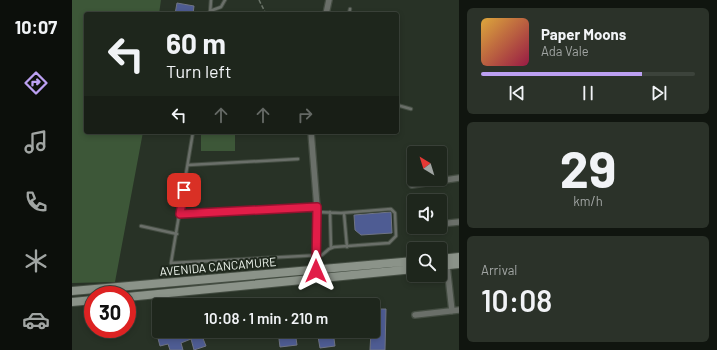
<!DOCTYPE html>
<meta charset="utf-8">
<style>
body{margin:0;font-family:Barlow,sans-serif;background:#2b3229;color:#f1f3f6;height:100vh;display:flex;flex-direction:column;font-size:15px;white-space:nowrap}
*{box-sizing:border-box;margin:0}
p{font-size:13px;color:#a1a5a3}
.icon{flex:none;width:22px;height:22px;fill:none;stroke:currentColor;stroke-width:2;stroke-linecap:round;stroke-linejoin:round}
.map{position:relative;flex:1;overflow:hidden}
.sheet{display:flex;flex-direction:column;gap:8px;padding:8px;background:#10150f;width:258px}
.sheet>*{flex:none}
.top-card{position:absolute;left:12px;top:12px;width:315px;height:122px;border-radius:4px;box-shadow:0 2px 6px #0003,0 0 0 1px #3c433b;background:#1e261c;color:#f1f3f6;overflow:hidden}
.needle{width:26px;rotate:322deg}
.tools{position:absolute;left:335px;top:146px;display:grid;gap:8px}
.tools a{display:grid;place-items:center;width:40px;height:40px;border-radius:4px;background:#1e261c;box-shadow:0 2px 6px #0003,0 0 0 1px #3c433b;font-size:20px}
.speed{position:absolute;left:12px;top:286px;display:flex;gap:8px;font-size:20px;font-weight:700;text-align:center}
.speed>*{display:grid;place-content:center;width:52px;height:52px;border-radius:50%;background:#1e261c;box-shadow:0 2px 6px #0003,0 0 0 1px #3c433b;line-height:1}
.speed .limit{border:6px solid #d22;background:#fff;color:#111}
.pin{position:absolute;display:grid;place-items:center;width:34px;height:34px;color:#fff;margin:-17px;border-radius:8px;box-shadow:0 2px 6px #0006}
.me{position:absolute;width:44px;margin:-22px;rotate:0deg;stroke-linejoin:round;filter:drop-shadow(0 0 3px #0008)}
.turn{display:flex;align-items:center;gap:14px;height:84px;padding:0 16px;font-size:18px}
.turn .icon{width:52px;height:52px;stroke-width:2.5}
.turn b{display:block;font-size:28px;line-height:34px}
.lanes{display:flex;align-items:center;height:38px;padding:0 16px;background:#0003;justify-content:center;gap:20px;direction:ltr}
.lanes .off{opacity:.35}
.big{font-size:30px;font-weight:600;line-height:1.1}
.sheet .tile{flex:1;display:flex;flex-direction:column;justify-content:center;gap:6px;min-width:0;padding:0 14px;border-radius:6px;background:#2b3229}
.sheet .dial{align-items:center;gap:0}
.dial b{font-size:52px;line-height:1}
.song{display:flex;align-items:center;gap:12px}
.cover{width:48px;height:48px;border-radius:6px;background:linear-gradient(135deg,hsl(40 70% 55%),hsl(340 70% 35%))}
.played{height:4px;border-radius:2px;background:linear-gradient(90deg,#bca0f2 75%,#3c433b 75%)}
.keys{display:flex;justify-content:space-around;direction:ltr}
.trip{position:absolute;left:80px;top:298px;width:228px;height:40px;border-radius:4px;background:#1e261c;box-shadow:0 2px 6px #0003,0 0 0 1px #3c433b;font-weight:600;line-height:40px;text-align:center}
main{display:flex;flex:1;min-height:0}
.tabs{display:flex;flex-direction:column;width:72px;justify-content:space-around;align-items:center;background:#0c0f0b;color:#a1a5a3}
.tabs .icon{width:28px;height:28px}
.tabs .on{color:#bca0f2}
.tabs b{font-size:18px;color:#f1f3f6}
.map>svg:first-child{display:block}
.green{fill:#3d5738}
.building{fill:#4e5c93;stroke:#6f7484}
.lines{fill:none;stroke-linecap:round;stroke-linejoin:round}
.lane-casing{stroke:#444d42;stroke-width:4.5}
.street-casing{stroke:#444d42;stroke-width:8}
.secondary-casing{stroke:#444d42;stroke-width:10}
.path{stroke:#6c756a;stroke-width:1.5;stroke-dasharray:4 2;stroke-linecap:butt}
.lane{stroke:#6a6f69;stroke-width:2.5}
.street{stroke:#6a6f69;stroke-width:5.5}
.secondary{stroke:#8b9389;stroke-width:8}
.route-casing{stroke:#92132f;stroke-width:10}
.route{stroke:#e11d48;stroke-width:7}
.labels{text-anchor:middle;stroke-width:4;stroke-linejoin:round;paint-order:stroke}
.street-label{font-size:12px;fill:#eef5ed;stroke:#1f281d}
</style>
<main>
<nav class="tabs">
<b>10:07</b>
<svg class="icon on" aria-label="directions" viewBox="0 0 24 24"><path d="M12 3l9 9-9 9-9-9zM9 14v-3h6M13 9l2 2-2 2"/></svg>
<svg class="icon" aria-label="music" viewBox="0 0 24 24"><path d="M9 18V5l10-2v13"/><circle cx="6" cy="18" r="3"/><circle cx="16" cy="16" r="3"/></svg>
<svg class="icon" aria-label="phone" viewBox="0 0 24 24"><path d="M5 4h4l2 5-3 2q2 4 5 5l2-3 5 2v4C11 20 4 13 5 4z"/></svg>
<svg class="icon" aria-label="climate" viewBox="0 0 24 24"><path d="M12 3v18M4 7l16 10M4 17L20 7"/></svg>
<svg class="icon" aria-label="car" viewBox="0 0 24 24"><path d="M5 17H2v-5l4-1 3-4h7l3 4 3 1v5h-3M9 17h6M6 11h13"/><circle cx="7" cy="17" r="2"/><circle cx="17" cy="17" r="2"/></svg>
</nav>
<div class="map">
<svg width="387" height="350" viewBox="0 0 387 350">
<rect width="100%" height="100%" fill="#283226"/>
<path class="green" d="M 0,0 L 89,0 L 87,14 L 14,14 L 14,132 L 71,132 L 43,282 L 0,283 Z
M 129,132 L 163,132 L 163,151 L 129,151 Z"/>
<path class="building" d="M 105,3 L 122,6 L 121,14 L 103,14 Z
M 319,212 L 320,233 L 289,235 L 283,230 L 282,215 Z
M 256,299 L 257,305 L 239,305 L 239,303 Z
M 301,309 L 314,309 L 313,350 L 298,350 L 299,331 L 301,331 Z
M 84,331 L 128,331 L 134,346 L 122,350 L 119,339 L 109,343 L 111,350 L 98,350 L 96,344 L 88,346 Z
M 206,331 L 223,331 L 225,345 L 208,347 Z
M 245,331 L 261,331 L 263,346 L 248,348 Z"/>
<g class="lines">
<g class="lane-casing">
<path id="lane" d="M 138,11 L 149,7 L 153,0
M 138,14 L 139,0
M 277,14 L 278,9
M 325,105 L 339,109
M 121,132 L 99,263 L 250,255 L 257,249 L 262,247 L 317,243 L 324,236 L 323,213 L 319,209 L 269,213 L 245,212
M 116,165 L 226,159
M 258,212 L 259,248
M 272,213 L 275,247
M 108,214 L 245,207
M 69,226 L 105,234"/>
</g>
<g class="street-casing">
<path id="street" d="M 254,14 L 257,0
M 239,132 L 245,207 L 245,278
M 340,185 L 387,178
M 368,224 L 387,222
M 375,266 L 380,311
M 343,315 L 387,310"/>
</g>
<g class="secondary-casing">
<path id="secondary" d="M 368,259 L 387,257
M 368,266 L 387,264
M 0,291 L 342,261
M 55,297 L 342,269
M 0,302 L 21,300"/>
</g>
<path class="path" d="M 187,0 L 194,14"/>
<use href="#lane" class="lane"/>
<use href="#street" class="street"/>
<use href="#secondary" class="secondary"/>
</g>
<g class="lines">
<g class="route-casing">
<path id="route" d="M 112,190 L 108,214 L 245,207 L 244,271"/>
</g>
<use href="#route" class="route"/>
</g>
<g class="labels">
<g class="street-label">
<text transform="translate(146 267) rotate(-5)" y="4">AVENIDA CANCAMURE</text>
</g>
</g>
</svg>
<div class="tools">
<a><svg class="needle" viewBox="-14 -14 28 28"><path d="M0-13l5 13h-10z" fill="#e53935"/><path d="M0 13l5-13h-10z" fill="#a1a5a3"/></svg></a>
<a><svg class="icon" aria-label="sound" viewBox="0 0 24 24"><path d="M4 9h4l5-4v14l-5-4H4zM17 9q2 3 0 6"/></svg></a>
<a><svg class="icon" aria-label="search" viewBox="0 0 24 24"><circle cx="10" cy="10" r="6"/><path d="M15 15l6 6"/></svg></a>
</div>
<div class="speed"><div class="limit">30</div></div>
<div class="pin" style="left:112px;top:190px;background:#d93025"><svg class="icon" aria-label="arrive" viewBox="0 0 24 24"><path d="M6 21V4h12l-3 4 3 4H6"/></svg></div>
<svg class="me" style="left:244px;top:271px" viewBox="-20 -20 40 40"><path d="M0-17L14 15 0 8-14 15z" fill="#e11d48" stroke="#fff" stroke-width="4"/></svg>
<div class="trip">10:08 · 1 min · 210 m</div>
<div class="top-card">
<div class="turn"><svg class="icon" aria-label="left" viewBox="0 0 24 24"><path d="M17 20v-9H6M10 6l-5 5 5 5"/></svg><div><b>60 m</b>Turn left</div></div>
<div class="lanes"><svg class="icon" aria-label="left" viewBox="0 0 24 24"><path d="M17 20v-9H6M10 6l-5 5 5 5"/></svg><svg class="icon off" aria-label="ahead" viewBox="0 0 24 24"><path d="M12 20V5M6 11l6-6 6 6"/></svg><svg class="icon off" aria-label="ahead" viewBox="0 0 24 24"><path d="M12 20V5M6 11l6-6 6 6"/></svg><svg class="icon off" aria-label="right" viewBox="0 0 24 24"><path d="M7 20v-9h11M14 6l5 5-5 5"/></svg></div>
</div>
</div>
<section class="sheet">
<div class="tile">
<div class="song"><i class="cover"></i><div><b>Paper Moons</b><p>Ada Vale</p></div></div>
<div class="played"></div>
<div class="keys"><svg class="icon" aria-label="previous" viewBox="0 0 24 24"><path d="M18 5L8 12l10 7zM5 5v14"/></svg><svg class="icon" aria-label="pause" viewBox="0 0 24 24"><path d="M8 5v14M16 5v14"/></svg><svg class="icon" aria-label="next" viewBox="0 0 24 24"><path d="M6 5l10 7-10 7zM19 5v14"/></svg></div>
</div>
<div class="tile dial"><b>29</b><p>km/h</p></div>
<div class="tile"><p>Arrival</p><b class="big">10:08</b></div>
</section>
</main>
